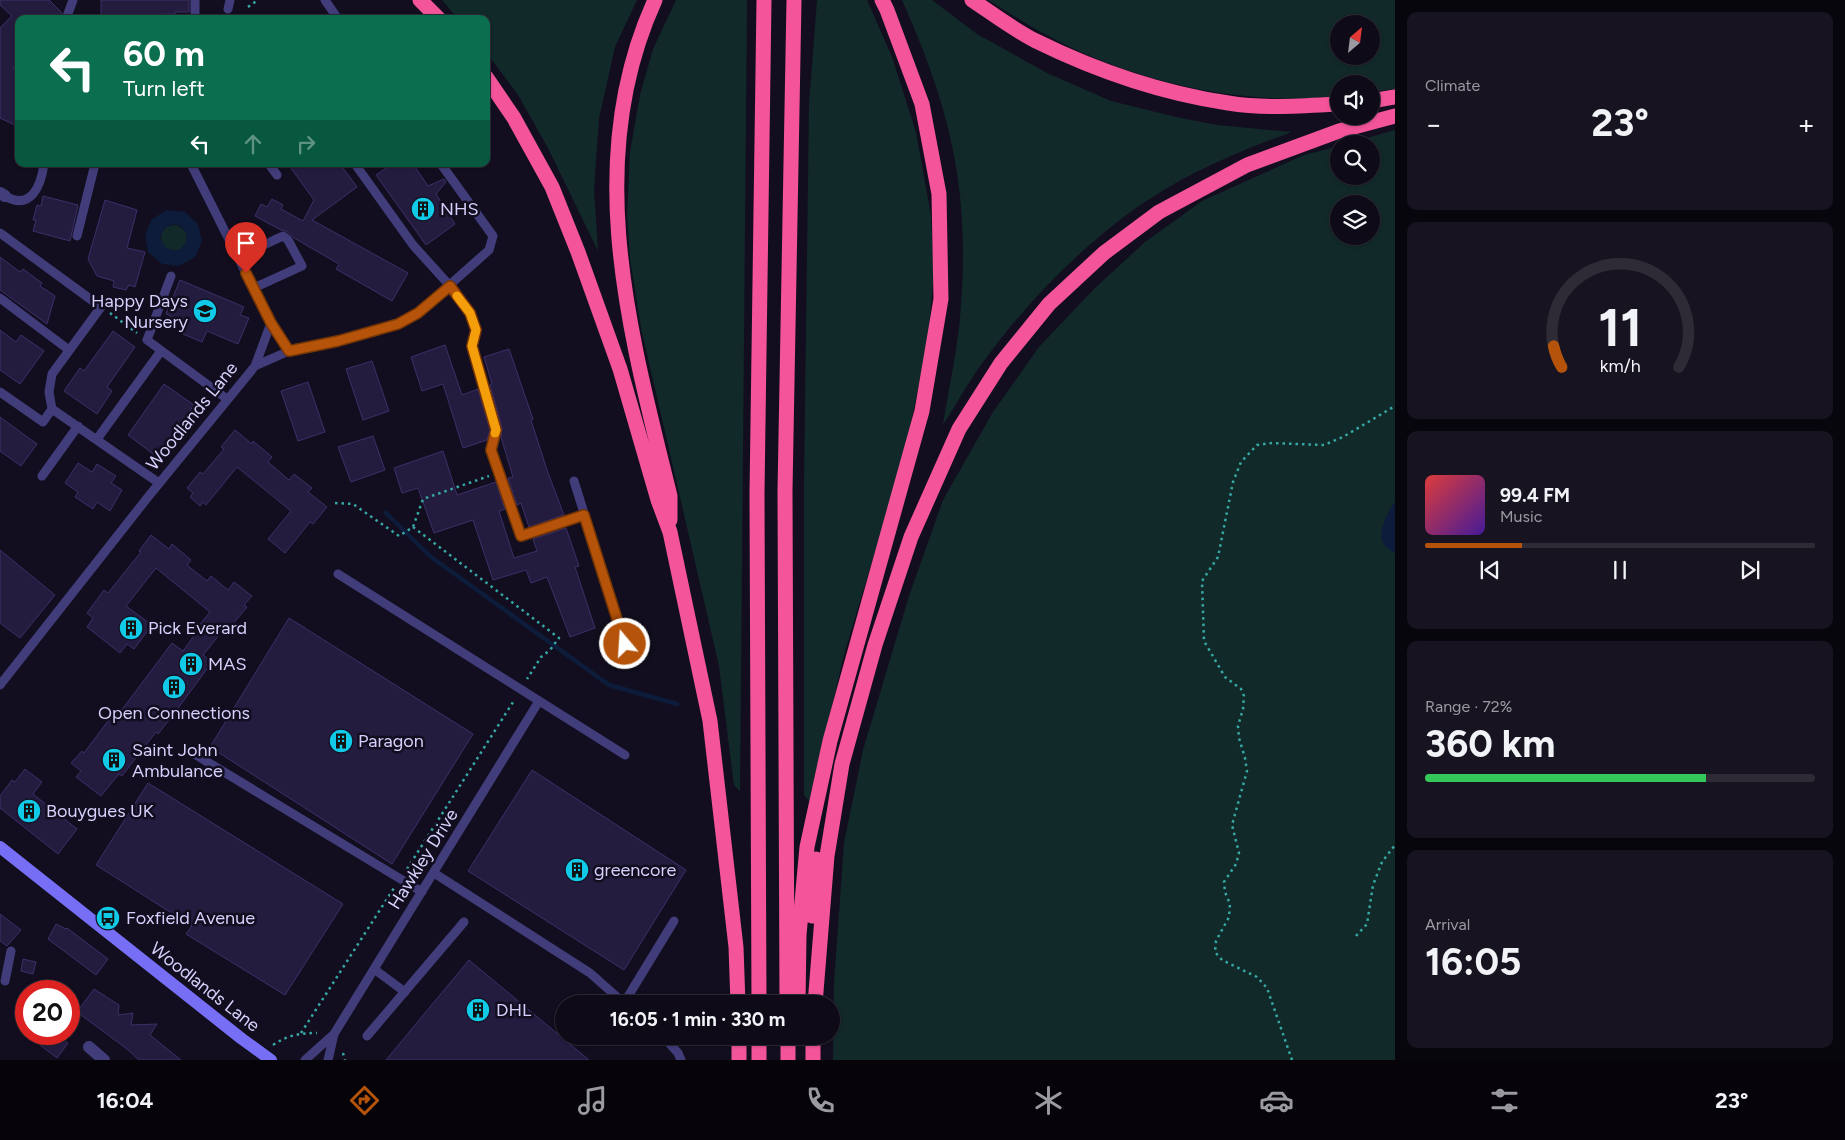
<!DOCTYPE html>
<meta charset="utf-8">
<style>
body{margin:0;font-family:Figtree,sans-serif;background:#171320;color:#f1f3f6;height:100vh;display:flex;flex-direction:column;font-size:19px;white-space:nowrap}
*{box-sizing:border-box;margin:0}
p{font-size:16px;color:#9b9aa1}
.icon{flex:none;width:28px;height:28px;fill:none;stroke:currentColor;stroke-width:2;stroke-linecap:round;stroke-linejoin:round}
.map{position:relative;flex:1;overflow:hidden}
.sheet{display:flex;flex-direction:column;gap:12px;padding:12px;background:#08060d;width:450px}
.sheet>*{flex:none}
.guide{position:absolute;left:15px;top:15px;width:475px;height:152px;border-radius:10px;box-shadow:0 1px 4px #0004,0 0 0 1px #2e2b36;background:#0b6e4f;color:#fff;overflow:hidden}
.needle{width:32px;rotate:28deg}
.fabs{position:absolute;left:1330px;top:15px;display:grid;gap:10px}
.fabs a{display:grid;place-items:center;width:50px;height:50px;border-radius:50%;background:#0e0a17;box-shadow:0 1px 4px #0004,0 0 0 1px #2e2b36;font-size:25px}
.speed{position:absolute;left:15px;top:980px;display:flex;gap:10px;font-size:25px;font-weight:700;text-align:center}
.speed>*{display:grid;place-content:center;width:65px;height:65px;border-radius:50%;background:#0e0a17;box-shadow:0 1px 4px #0004,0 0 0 1px #2e2b36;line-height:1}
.speed .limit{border:8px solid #d22;background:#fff;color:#111}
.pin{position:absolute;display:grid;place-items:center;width:42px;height:42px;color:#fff;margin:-51px -21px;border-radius:50% 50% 50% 0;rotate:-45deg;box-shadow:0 0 5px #0007}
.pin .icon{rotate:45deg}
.me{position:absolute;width:55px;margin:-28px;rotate:342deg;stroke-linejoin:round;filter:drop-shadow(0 0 4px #0008)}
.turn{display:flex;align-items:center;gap:18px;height:105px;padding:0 25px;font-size:22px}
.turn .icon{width:65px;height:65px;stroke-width:2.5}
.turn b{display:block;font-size:35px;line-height:42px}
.lanes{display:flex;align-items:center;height:48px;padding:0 25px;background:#0003;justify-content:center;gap:25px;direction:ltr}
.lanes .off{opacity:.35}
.big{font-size:38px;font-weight:700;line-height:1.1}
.sheet .widget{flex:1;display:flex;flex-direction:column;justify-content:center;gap:8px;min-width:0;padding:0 18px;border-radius:10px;background:#171320}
.sheet .dial{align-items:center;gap:0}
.dial svg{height:130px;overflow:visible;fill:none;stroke:#2e2b36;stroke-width:7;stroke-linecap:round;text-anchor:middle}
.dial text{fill:#f1f3f6;stroke:none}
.song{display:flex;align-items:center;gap:15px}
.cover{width:60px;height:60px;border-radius:8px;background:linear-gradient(135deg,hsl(0 70% 55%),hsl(260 70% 35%))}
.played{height:5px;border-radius:2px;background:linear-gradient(90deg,#b45309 25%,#2e2b36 25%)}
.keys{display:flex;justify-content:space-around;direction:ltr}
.heat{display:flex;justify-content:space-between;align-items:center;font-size:28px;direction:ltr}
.charge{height:8px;border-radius:4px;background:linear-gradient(90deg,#34c759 72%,#2e2b36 0)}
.trip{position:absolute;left:555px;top:995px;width:285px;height:50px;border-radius:25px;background:#0e0a17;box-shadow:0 1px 4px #0004,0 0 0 1px #2e2b36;font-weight:700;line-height:50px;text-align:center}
.tab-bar{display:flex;height:80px;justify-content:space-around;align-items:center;background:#060409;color:#9b9aa1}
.tab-bar .icon{width:35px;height:35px}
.tab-bar .selected{color:#b45309}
.tab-bar b{font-size:22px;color:#f1f3f6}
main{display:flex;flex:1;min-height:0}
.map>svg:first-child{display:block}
.green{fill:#122929;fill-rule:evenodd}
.water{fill:#0d1c3a;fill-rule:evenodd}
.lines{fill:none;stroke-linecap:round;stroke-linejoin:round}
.stream{stroke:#0d1c3a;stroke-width:4.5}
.building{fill:#241c3f;stroke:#3d2f69}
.path{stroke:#36a9a6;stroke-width:2.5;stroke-dasharray:2.5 4;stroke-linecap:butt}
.lane{stroke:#413d7b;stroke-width:9}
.street{stroke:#413d7b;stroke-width:12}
.secondary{stroke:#766ef5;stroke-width:12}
.highway{stroke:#f3549a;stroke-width:15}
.route-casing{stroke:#753606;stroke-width:12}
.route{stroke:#b45309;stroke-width:9}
.slow{stroke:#f59e0b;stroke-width:9}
.labels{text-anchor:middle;stroke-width:5;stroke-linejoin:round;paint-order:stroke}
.poi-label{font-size:18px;fill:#d7d0fc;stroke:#120e1f;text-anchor:start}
.street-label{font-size:18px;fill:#d7d0fc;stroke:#120e1f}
</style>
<main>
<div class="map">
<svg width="1395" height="1060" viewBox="0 0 1395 1060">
<rect width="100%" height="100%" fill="#120e1f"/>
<path class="green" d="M 442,0 L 637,0 L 615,47 L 599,118 L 594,190 L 598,251 L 548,148 L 518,95 L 486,52 L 486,19 L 458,19 Z
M 676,0 L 747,0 L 740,791 L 734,785 L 719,666 L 641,328 L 630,259 L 627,214 L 630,152 L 640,95 L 653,49 Z
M 817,0 L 867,0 L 892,57 L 916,132 L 931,216 L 934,274 L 927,345 L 904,456 L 845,651 L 809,801 L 804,795 L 804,484 L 809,104 Z
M 902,0 L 932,0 L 977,34 L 1047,73 L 1111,101 L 1176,117 L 1217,125 L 1292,132 C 1236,152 1178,177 1129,213 C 1074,254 1027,303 986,358 C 970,379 957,403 943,425 C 948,393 955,361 959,328 C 964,280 965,228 958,180 C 950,118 927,56 902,0 Z
M 988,0 L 1395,0 L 1395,89 L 1371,92 L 1371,84 L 1339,84 L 1339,96 C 1248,106 1150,85 1068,46 C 1040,33 1014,16 988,0 ZM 1339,24 L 1371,24 L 1371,56 L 1339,56 Z
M 1395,130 L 1395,1060 L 833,1060 L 834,983 L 844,843 L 863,750 L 909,596 L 943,500 L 993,412 L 1039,347 L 1094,289 L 1145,242 L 1202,201 L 1304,155 L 1339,146 L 1339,176 L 1371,176 L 1371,144 L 1346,144 ZM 1339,204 L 1371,204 L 1371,236 L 1339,236 Z
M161 238a13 13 0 1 1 26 0a13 13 0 1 1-26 0Z"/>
<path class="water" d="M 167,210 L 185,212 L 198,224 L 202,241 L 195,257 L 179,266 L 162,264 L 148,252 L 145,235 L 152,219 ZM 172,224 L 181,226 L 187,234 L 186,243 L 180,250 C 168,251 164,248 160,237 L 164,229 Z
M 1395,502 L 1395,553 C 1392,551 1387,549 1385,546 C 1375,535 1388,511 1395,502 Z"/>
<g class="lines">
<path class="stream" d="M 386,513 L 431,557 L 609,685 L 677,704"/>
</g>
<path class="building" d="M 0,0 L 49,0 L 62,13 L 60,19 L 19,19 L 19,61 L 13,68 L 19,74 L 19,127 L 0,118 L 0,28 L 12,16 L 0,5 Z
M 101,0 L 189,0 L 189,12 L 175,12 L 175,14 L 136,15 L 136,19 L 101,19 Z
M 288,164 L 340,164 L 357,187 L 312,220 L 408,273 L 392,301 L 336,269 L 339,264 L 294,238 L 286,231 L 281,230 L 255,216 L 261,204 L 267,207 L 272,199 L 283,205 L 281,209 L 303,221 L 314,200 Z
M 392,164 L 413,164 L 428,186 L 444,179 L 446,182 L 436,194 L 455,224 L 426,245 L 376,175 Z
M 43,196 L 78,205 L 70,241 L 33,231 L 36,220 L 33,220 L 37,205 L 41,206 Z
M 105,200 L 137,210 L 127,248 L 145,252 L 135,287 L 129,285 L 126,290 L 113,287 L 114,281 L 97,276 L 88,259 Z
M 0,257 L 20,272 L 23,269 L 42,283 L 40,286 L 55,296 L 47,324 L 0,290 Z
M 180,280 L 244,307 L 240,315 L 249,318 L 238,344 L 207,331 L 202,342 L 183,334 L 187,323 L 166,314 Z
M 0,330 L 16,342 L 21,335 L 44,351 L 20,384 L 0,370 Z
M 113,331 L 135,347 L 107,387 L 112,391 L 97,414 L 64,391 L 80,368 L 84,371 Z
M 445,345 L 462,395 L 478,389 L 490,430 L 487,440 L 463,448 L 443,384 L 422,391 L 411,357 Z
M 509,349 L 533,419 L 531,420 L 547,470 L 564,515 L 529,527 L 521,503 L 517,505 L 508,478 L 513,477 L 501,437 L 502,428 L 490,385 L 492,384 L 484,357 Z
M 372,361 L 389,411 L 363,420 L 346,369 Z
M 308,382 L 325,432 L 298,441 L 281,391 Z
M 164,384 L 194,405 L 157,457 L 128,435 Z
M 0,417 L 37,444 L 21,466 L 0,451 Z
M 235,430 L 252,444 L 253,441 L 272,457 L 268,462 L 289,480 L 294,474 L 312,488 L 308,492 L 327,507 L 313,524 L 310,522 L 285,553 L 268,539 L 291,511 L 237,467 L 206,505 L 203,502 L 200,506 L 190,497 L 193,493 L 187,488 L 200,472 L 203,474 L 224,449 L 221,447 Z
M 373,436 L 385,470 L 351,482 L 338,447 Z
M 443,451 L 457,495 L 496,482 L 505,509 L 499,511 L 514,558 L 537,551 L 533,539 L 566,528 L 579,566 L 575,567 L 595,628 L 570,637 L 547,577 L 531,583 L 526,570 L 493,580 L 473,520 L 434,533 L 418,488 L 402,493 L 394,468 Z
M 78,463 L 92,472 L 97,464 L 116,476 L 111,483 L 122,490 L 110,511 L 97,502 L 93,509 L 75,497 L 78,492 L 65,483 Z
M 151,535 L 169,549 L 172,544 L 191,560 L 187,565 L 207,581 L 211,576 L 228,590 L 234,582 L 252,596 L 244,605 L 247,607 L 231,626 L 228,624 L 203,655 L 212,662 L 176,711 L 158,734 L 156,732 L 122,776 L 119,774 L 101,796 L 76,777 L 81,771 L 71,763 L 82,751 L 84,753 L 117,709 L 121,711 L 172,643 L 183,651 L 199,629 L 197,628 L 210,612 L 156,568 L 126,606 L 152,625 L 134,649 L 127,644 L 120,653 L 87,627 L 93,618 L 87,613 L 104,590 L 108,593 L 141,552 L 139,551 Z
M 0,550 L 55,595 L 20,638 L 0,623 Z
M 289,618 L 473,734 L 392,864 L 210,747 Z
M 25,769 L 42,782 L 33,794 L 77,829 L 58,854 L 0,808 L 0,796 L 12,780 L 15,782 Z
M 532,770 L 686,870 L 624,970 L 468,871 Z
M 148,783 L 343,904 L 285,995 L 186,934 L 192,926 L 96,865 Z
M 0,914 L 21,930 L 7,946 L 0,941 Z
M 56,924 L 66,929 L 67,928 L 108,959 L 96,975 L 48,939 Z
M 23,959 L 36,962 L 33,974 L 21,971 Z
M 469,960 L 589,1060 L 386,1060 Z
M 94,989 L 119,1005 L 118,1015 L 133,1013 L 131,1025 L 157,1024 L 150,1035 L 181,1060 L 139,1060 L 127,1049 L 77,1012 Z
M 49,1034 L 56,1034 L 68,1043 L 57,1058 L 40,1045 Z"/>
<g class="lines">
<path class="path" d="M 248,7 L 258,0
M 110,313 L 137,333
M 335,503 L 353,504 L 399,536 L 413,527 L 423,499 L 489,476
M 413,527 L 559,638 L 550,650 L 541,657 L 527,679
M 407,869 L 515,699
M 1356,936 L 1367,924 L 1373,885 L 1382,862 L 1395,845
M 301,1033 L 394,888
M 273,1045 C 288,1035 300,1033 317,1033
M 343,1053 L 345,1060
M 1292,1060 L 1267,988 L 1257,977 L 1222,960 L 1215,952 L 1216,941 L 1229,917 L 1230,904 L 1225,892 L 1224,882 L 1236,864 L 1239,853 L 1232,825 L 1247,771 L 1245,758 L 1239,738 L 1238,726 L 1243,709 L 1244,696 L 1241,689 L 1225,677 L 1204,641 L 1202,581 L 1218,557 L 1233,482 L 1241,462 L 1257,445 L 1272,443 L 1324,445 L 1343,437 L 1395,406"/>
<path class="lane" d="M 195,0 L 195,19
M 325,0 L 338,19
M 228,9 L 230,0
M 66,19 L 73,0
M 191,164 L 271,323 L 289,351
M 269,164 L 277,175
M 355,164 L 413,245 L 450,286 L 471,313 L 476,330 L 472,346 L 496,430 L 491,450 L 521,536 L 584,515
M 5,196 C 31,211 41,186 44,164
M 0,233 L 101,307 L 52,374 L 49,392 L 52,409
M 77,236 L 95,164
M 238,257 L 283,236 L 288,240 L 302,266 L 254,288
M 171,276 L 147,340 L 227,399
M 0,298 L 69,350
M 255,366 L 271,323
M 0,392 L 43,422 L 52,409 L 159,483
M 97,439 L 161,351
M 42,476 L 78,426
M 574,481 L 625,644
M 338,574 L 625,755
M 0,685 L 148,497 L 255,366 L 289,351 L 338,341 L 398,324 L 418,313 L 489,250 L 493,236 L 441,164
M 196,755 L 422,892
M 434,873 L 590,973 L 625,1004
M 374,969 L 405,992
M 5,981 L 11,951
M 624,1003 L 674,921
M 367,1036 L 464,922
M 663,1036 L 678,1053 L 681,1060
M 305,1060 L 334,1034 L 539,701
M 328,1060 L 334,1034"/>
<path class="street" d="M 0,193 L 5,196
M 89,1047 L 104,1060"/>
<path class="secondary" d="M 0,847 L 242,1039 L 271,1060"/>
<path class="highway" d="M 420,0 L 439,19
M 655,0 C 581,161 630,333 670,496 L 670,520
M 972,0 C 993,14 1014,30 1036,41 C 1097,71 1161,93 1228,103 C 1264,109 1302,106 1339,104
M 486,77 L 514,118 L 552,187 L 578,252 L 620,369 L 658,500 L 670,532 L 710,721 L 736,947 L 738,1004
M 1371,101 L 1395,97
M 812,916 L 816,859
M 759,1004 L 757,494 L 764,0
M 787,1004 L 785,491 L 794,0
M 798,1004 L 799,935 L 807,847 L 830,741 L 922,411 L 941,299 L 939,194 L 922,104 L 887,10 L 882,0
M 815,1004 L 827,856 L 842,764 L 875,645 L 911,537 L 959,429 L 1001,363 L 1049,304 L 1104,253 L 1159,212 L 1247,165 L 1339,131 L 1395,116
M 739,1036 L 739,1060
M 759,1036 L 759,1060
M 788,1036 L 788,1060
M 813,1036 L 813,1060"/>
</g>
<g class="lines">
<g class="route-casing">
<path id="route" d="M 246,273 L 271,323 L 289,351 L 338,341 L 398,324 L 418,313 L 450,286 L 470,313 L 476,330 L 472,346 L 496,430 L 491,450 L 521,536 L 584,515 L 625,644"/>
</g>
<use href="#route" class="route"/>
<path class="slow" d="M 457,296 L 470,313 L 476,330 L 472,346 L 496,430 L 495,433"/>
</g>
<defs>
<g id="building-disc" transform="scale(1.25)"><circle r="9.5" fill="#11cae7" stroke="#120e1f"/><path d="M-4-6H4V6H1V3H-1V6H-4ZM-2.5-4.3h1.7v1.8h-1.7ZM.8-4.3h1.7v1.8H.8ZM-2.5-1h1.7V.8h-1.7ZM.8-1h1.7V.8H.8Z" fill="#111"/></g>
<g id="school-disc" transform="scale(1.25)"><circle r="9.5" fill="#11cae7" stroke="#120e1f"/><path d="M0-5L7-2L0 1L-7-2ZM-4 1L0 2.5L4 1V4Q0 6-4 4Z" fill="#111"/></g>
<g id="bus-disc" transform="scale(1.25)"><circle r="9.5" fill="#11cae7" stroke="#120e1f"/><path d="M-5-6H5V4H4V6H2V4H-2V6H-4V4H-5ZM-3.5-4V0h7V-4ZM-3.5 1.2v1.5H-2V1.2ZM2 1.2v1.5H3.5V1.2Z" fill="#111"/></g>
</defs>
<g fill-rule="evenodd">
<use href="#building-disc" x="423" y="209"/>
<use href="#school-disc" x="205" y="311"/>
<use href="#building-disc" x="131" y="628"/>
<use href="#building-disc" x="191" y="664"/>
<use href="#building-disc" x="174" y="687"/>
<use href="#building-disc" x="341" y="741"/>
<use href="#building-disc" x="114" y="760"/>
<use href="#building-disc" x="29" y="811"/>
<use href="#building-disc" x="577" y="870"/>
<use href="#bus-disc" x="108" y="918"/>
<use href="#building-disc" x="478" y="1010"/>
</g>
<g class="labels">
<g class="poi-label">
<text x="440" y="215">NHS</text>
<text x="188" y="307" text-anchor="end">Happy Days<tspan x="188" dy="21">Nursery</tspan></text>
<text x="148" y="634">Pick Everard</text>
<text x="208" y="670">MAS</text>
<text x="174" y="719" text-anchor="middle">Open Connections</text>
<text x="358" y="747">Paragon</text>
<text x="132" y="756">Saint John<tspan x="132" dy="21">Ambulance</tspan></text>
<text x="46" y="817">Bouygues UK</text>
<text x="594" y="876">greencore</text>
<text x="126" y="924">Foxfield Avenue</text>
<text x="496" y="1016">DHL</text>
</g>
<g class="street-label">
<text transform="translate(192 416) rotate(-51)" y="6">Woodlands Lane</text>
<text transform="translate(423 859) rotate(-58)" y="6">Hawkley Drive</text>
<text transform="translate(205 987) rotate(38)" y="6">Woodlands Lane</text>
</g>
</g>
</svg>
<div class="fabs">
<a><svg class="needle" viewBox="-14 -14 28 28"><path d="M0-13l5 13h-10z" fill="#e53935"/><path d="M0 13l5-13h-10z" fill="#9b9aa1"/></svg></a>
<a><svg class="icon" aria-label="sound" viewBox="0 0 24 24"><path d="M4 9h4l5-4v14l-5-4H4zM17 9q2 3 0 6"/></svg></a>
<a><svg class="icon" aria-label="search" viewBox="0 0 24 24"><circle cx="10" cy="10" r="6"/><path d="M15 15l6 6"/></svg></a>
<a><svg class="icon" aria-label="layers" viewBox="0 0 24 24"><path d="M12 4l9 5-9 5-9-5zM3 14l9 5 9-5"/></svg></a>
</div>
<div class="speed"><div class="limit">20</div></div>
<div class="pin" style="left:246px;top:273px;background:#d93025"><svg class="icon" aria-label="arrive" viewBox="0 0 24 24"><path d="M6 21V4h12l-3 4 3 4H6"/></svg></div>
<svg class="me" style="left:625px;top:644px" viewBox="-20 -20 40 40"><circle r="17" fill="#b45309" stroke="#fff" stroke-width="3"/><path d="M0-11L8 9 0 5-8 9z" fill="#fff"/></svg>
<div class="trip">16:05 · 1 min · 330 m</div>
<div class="guide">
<div class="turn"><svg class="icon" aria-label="left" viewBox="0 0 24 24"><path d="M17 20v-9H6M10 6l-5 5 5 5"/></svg><div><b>60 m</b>Turn left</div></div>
<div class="lanes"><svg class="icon" aria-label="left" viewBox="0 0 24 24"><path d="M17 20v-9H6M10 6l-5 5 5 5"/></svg><svg class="icon off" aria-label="ahead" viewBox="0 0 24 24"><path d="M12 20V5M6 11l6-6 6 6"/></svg><svg class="icon off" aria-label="right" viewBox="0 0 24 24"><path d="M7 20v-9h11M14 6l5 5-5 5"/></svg></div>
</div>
</div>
<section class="sheet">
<div class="widget"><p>Climate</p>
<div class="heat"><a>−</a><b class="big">23°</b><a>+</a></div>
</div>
<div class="widget dial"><svg viewBox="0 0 100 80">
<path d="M14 69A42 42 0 1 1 86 69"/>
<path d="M14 69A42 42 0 0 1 9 56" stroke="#b45309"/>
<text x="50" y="56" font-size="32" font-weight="700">11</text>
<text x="50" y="72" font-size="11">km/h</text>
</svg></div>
<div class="widget">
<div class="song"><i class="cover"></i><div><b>99.4 FM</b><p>Music</p></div></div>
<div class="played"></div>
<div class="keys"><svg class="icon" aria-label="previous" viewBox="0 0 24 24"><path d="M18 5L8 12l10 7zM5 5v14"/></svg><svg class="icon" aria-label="pause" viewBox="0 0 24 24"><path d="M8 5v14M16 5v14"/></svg><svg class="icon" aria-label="next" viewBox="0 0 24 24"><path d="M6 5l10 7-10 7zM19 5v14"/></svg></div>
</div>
<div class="widget"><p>Range · 72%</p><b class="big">360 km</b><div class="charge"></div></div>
<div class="widget"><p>Arrival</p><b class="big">16:05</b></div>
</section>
</main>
<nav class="tab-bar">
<b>16:04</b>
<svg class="icon selected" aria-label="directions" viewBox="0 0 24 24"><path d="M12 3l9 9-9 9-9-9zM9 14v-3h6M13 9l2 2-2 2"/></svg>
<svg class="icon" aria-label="music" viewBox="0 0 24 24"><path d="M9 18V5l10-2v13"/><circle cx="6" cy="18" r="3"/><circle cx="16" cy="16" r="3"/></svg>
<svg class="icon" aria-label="phone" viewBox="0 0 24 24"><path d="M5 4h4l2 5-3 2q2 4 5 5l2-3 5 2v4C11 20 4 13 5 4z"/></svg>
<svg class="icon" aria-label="climate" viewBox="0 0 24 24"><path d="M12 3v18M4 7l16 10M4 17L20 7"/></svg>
<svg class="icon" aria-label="car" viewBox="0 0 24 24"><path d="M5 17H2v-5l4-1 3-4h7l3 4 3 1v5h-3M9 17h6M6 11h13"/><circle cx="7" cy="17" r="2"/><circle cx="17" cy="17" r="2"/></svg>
<svg class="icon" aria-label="filters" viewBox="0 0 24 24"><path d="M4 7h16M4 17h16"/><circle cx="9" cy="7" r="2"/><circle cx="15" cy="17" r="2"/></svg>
<b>23°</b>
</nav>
